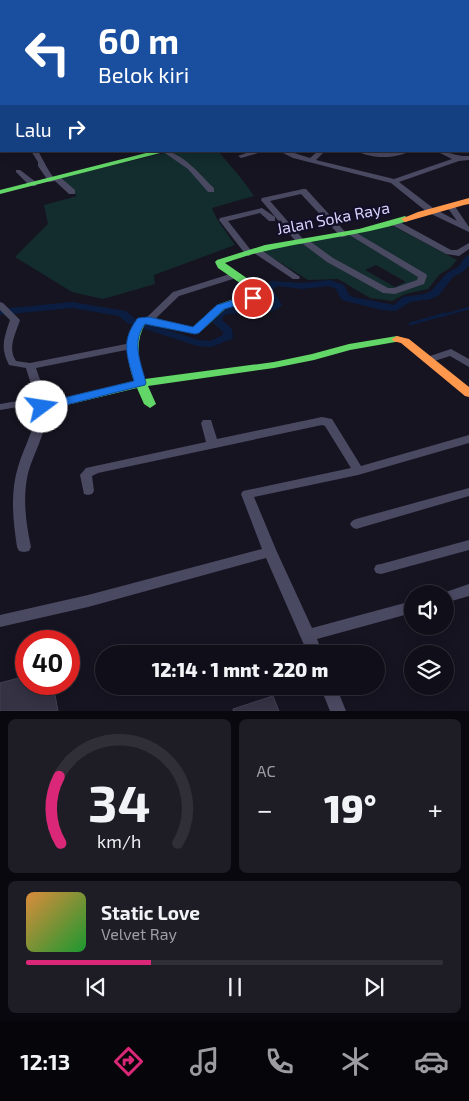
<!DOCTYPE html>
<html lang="id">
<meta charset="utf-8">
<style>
body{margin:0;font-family:"Exo 2",sans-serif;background:#1e1d26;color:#f1f3f6;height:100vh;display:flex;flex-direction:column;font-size:19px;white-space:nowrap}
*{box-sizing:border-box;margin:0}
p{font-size:16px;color:#9c9ca2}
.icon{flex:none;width:28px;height:28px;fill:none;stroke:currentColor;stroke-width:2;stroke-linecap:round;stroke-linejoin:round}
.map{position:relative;height:711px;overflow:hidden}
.details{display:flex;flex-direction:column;gap:8px;padding:8px;background:#09080e;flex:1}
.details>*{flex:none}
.hud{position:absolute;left:0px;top:0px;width:470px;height:152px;box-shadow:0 2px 12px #0003,0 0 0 1px #302f38;background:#1a4fa0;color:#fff;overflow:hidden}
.buttons{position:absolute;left:404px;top:585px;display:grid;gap:10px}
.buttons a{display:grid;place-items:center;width:50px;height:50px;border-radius:50%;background:#100f19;box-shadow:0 2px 12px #0003,0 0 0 1px #302f38;font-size:25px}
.speed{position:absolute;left:15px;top:630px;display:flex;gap:10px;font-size:25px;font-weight:700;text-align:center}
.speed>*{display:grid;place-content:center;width:65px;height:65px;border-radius:50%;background:#100f19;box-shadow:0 2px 12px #0003,0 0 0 1px #302f38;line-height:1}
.speed .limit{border:8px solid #d22;background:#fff;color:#111}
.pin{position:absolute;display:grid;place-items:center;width:42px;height:42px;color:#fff;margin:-21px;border:2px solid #fff;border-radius:50%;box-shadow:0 1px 5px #0007}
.me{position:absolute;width:55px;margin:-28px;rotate:76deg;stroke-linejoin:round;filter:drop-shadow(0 0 4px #0008)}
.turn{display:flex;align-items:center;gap:18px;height:105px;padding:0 15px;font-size:22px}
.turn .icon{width:65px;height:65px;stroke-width:2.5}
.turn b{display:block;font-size:35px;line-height:42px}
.then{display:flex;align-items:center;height:48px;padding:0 15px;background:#0003;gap:10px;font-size:19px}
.big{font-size:38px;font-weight:800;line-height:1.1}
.details .card{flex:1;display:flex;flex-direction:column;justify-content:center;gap:8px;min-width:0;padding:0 18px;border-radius:8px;background:#1e1d26}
.details .dial{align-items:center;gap:0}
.dial svg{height:130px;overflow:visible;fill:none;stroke:#302f38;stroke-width:7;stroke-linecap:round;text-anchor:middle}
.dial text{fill:#f1f3f6;stroke:none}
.song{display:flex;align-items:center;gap:15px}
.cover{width:60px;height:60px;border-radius:8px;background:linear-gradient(135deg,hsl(30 70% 55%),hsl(130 70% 35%))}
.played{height:5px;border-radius:2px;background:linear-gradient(90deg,#db2777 30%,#302f38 30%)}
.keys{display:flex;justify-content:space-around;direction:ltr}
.heat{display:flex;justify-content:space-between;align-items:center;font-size:28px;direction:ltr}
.details .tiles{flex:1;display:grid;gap:8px;grid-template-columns:1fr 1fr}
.card:last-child{grid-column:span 2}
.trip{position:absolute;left:95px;top:645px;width:290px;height:50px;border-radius:25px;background:#100f19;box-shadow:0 2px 12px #0003,0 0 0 1px #302f38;font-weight:800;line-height:50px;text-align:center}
.tabs{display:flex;height:80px;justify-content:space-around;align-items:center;background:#06060a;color:#9c9ca2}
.tabs .icon{width:35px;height:35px}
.tabs .selected{color:#db2777}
.tabs b{font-size:22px;color:#f1f3f6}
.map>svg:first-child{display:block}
.green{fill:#132c2d;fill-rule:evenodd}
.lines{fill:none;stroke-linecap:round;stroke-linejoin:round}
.stream-far2{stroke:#0b1e41;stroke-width:1}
.stream-far1{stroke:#0b1e41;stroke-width:2.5}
.stream{stroke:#0b1e41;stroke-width:3}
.canal{fill:#0b1e41;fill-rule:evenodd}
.river{fill:#0b1e41;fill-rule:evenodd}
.building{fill:#343243;stroke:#433f54}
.street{fill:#4a4962;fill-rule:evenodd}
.fast{fill:#63d668;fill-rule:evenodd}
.slow{fill:#ff974d;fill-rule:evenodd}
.route{fill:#1a73e8;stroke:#114b97}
.labels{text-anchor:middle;stroke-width:5;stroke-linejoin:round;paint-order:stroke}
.far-street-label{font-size:16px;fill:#d9d4ff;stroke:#130f26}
</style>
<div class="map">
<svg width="469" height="711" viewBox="0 0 469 711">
<rect width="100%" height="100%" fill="#161421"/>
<path class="green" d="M 173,151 L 218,151 L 241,178 L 254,196 L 212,208 L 217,219 L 235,245 L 154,275 L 155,284 L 103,299 L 72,292 L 15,257 L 48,224 L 44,205 L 77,196 L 59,178 Z
M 393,226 L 457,260 L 450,268 L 440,274 L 428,289 L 405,294 L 392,301 L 370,298 L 338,279 L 308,280 L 265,253 L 264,250 ZM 376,265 L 406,282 L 405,282 L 395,287 L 365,270 Z"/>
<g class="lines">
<path class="stream-far2" d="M 72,1 L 78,0"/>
<path class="stream-far1" d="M 441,316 L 469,308"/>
<path class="stream" d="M 410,324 L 445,314"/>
<path class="canal" d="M 469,255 L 469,265 L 464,271 L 453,277 L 439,295 L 431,299 L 410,302 L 396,311 L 382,310 L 345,301 L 341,299 L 336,289 L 329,286 L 303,289 L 277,286 L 273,290 L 282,305 C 269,319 243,310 224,315 L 222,320 L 232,329 L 233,337 L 232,339 L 211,347 L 197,346 L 127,323 L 119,316 L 72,308 L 0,315 L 0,309 L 72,302 L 126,311 L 135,319 L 198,340 L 210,341 L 223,335 L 223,332 L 211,321 L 216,311 L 235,306 L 266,307 L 271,304 L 263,289 L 271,281 L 303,283 L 330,280 L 344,285 L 349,295 L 353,297 L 394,305 L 403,297 L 425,294 L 431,291 L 447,273 L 458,267 L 466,256 Z"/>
<path class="river" d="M 0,128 L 1,128 L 1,136 L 0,136 Z"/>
</g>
<path class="building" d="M 26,676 L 26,684 L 53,684 L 58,711 L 0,711 L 0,683 Z
M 273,696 L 279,711 L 233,711 L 233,709 Z"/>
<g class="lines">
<path class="street" d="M 0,84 L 1,85 L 1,89 L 0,88 Z
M 31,151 L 38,151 C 44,161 47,169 54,178 L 60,177 L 75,190 L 75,194 L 69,194 L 55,181 L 49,182 L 38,166 L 38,162 Z
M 162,151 C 182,151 200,175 214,188 L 214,192 L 208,192 L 188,169 Z
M 252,151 L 265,151 L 241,158 L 238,156 Z
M 279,151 L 288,151 L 310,158 L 318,151 L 325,151 L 316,160 L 394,179 L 452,159 L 436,151 C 448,151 457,157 469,156 L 469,160 L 459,161 L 399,182 L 433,208 L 457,221 L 447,207 L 448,205 L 454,205 L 469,227 L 469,232 L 427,212 L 391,183 L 293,158 Z
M 357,151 L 384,153 L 410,151 C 395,159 372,159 357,151 Z
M 16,170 L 20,170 L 36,182 L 36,186 L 30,186 L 16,172 Z
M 303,189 L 306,189 L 348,235 L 344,237 L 341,237 L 301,194 L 270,201 L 303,239 L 307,239 L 333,258 L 388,288 L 394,288 L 417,280 L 418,277 L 348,234 L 349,232 L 355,232 L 426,274 L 427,276 L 424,284 L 395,294 L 383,293 L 327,262 L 303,244 L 298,244 L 261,200 L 262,198 Z
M 262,208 L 275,217 L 275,221 L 269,221 L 260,213 L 228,221 L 253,253 L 249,256 L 246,255 L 219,220 L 220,218 Z
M 392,221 L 398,221 L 451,250 L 457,250 L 469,243 L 469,249 L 459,256 L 446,254 L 392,225 Z
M 254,249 L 260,249 L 300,277 L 299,279 L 293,279 L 254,253 Z
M 233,273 L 236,274 L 237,276 L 236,278 L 179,296 L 152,322 L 146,322 L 144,320 L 173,292 Z
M 0,302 L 3,303 L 20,320 C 16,333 7,348 16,361 L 30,363 L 131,343 L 136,346 L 131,349 L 36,368 C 39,378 45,390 46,401 C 51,428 32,453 27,478 C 23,501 26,524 31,547 L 29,551 L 24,552 L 19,551 L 17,547 C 13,520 10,493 18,467 C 24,446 37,427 36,404 L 0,410 L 0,404 L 35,398 L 26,368 L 9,365 C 0,348 4,338 10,320 L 0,310 Z
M 451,349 L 469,359 L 469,367 L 450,356 L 428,363 L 423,360 L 424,358 Z
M 322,417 L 332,419 L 361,466 L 469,435 L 469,443 L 358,475 L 254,497 L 277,552 L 312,628 L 412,601 L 412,613 L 317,639 L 323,654 L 308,654 L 266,558 L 88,607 L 0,627 L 0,615 L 88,595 L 262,549 L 241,494 L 243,491 L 351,468 L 325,426 L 322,425 L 98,473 L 92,476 L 94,491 L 92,494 L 88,495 L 84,494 L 80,475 L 86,468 L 206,442 L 201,423 L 203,420 L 211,420 L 217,439 Z
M 469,488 L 469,496 L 356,529 L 352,527 L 350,524 L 352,521 L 356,519 Z
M 469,540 L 469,550 L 381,574 L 376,573 L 374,569 L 376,565 L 381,564 Z
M 469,584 L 469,596 L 445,603 L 445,594 L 440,594 Z
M 320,686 L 336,686 L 346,711 L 330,711 Z"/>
<path class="fast" d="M 234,0 L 241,0 L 241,1 L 235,1 Z
M 154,151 L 168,151 L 0,194 L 0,190 Z
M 405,216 L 409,219 L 408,221 C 348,240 284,241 225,263 L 261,288 L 263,294 L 262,296 L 225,309 L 199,333 L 195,334 L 145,324 C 135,342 138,360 145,379 L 274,362 L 312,354 L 349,344 L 397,336 L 402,339 L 401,341 L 350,350 L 314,360 L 274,368 L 148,386 L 156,404 L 150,408 L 144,404 L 137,388 L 42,411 L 36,407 L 38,404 L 134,381 C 126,359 124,339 137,319 L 149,317 L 193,327 L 217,305 L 253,292 L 218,268 L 215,262 L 217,260 L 265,245 L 359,229 Z"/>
<path class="slow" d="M 469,198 L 469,204 L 464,205 L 405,222 L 401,219 L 418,212 Z
M 397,336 L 409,339 L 469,387 L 469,397 L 465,396 L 401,343 L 393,341 L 392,339 Z"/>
</g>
<path class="route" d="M 253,294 L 257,295 L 258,298 L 257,300 L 224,309 L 199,333 L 195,334 L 145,324 C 131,342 141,363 146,383 L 145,385 L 42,411 L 36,407 L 38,404 L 134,381 C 127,355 120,341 138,318 L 149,317 L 193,327 L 217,305 Z"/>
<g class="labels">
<g class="far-street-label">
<text transform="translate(333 218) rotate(-11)" y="6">Jalan Soka Raya</text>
</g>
</g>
</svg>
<div class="buttons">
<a><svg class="icon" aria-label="sound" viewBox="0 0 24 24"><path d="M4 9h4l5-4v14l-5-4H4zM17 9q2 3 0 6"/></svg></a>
<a><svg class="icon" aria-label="layers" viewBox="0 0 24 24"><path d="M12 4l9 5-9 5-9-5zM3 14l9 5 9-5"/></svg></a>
</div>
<div class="speed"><div class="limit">40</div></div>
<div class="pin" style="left:253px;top:298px;background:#d93025"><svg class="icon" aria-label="arrive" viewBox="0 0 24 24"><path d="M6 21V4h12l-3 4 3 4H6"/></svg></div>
<svg class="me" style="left:42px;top:407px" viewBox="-20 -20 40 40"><circle r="19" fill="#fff"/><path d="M0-13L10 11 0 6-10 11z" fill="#1a73e8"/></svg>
<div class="trip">12:14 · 1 mnt · 220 m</div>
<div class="hud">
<div class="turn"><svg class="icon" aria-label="left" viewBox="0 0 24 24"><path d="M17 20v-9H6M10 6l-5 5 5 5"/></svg><div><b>60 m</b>Belok kiri</div></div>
<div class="then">Lalu<svg class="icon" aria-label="right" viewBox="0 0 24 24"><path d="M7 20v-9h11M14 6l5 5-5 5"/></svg></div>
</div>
</div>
<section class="details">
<div class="tiles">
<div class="card dial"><svg viewBox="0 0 100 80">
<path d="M14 69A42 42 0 1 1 86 69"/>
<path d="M14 69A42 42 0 0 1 13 28" stroke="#db2777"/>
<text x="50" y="56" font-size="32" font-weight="700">34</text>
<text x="50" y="72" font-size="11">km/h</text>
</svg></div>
<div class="card"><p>AC</p>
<div class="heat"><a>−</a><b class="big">19°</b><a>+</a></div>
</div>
<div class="card">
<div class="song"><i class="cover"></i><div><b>Static Love</b><p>Velvet Ray</p></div></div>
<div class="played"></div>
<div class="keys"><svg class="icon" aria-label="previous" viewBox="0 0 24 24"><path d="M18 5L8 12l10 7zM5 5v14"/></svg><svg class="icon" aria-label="pause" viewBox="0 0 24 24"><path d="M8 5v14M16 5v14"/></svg><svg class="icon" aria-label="next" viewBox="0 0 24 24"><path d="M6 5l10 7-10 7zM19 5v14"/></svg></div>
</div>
</div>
</section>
<nav class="tabs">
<b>12:13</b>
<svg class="icon selected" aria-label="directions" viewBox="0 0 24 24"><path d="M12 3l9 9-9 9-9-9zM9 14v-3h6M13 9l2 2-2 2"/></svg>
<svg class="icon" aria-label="music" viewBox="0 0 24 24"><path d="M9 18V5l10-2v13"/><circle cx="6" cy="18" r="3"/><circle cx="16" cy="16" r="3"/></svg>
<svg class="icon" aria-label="phone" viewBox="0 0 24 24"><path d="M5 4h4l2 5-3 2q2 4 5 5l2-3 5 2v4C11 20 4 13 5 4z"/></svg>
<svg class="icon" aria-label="climate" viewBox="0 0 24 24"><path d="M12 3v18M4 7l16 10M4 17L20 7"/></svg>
<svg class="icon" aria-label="car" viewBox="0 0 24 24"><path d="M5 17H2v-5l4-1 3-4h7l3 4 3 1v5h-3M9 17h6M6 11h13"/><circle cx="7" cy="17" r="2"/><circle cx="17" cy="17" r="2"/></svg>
</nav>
